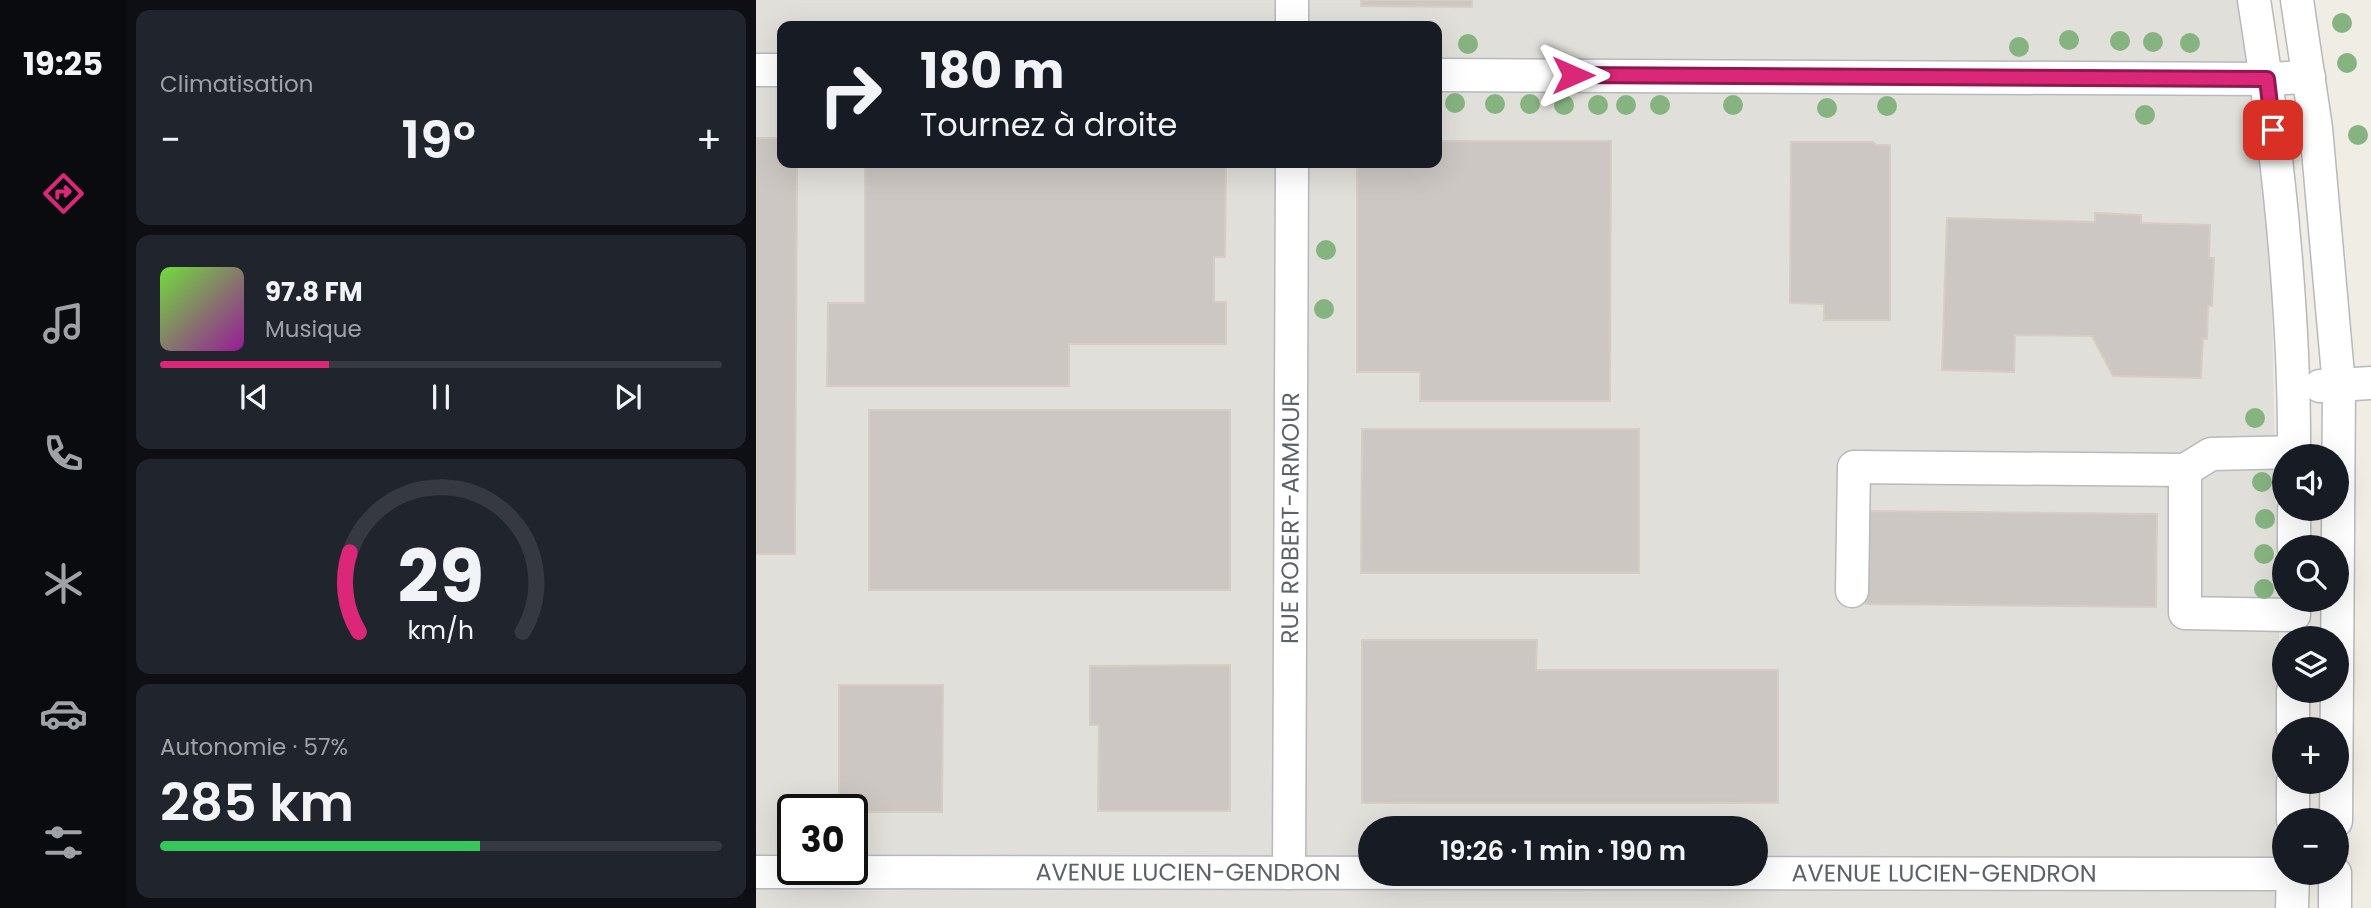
<!DOCTYPE html>
<html lang="fr">
<meta charset="utf-8">
<style>
body{margin:0;font-family:Poppins,sans-serif;background:#20242c;color:#f1f3f6;height:100vh;display:flex;flex-direction:column;font-size:26px;white-space:nowrap}
*{box-sizing:border-box;margin:0}
p{font-size:23px;color:#9ea1a6}
.icon{flex:none;width:38px;height:38px;fill:none;stroke:currentColor;stroke-width:2;stroke-linecap:round;stroke-linejoin:round}
.map{position:relative;flex:1;overflow:hidden}
.side{display:flex;flex-direction:column;gap:10px;padding:10px;background:#0d0f14;width:630px}
.side>*{flex:none}
.guide{position:absolute;left:21px;top:21px;width:665px;height:147px;border-radius:14px;box-shadow:0 7px 28px #0002;background:#171b24;color:#f1f3f6;overflow:hidden}
.fabs{position:absolute;left:1516px;top:444px;display:grid;gap:14px}
.fabs a{display:grid;place-items:center;width:77px;height:77px;border-radius:50%;background:#171b24;box-shadow:0 7px 28px #0002;font-size:35px}
.speed{position:absolute;left:21px;top:794px;display:flex;gap:14px;font-size:35px;font-weight:700;text-align:center}
.speed>*{display:grid;place-content:center;width:91px;height:91px;border-radius:50%;background:#171b24;box-shadow:0 7px 28px #0002;line-height:1}
.speed .limit{border:4px solid #111;border-radius:10px;background:#fff;color:#111}
.pin{position:absolute;display:grid;place-items:center;width:60px;height:60px;color:#fff;margin:-30px;border-radius:14px;box-shadow:0 4px 10px #0006}
.me{position:absolute;width:77px;margin:-38px;rotate:90deg;stroke-linejoin:round;filter:drop-shadow(0 0 5px #0008)}
.turn{display:flex;align-items:center;gap:24px;height:147px;padding:0 28px;font-size:32px}
.turn .icon{width:91px;height:91px;stroke-width:2.5}
.turn b{display:block;font-size:49px;line-height:60px}
.big{font-size:52px;font-weight:600;line-height:1.1}
.side .tile{flex:1;display:flex;flex-direction:column;justify-content:center;gap:10px;min-width:0;padding:0 24px;border-radius:14px;background:#20242c}
.side .dial{align-items:center;gap:0}
.dial svg{height:182px;overflow:visible;fill:none;stroke:#363941;stroke-width:7;stroke-linecap:round;text-anchor:middle}
.dial text{fill:#f1f3f6;stroke:none}
.song{display:flex;align-items:center;gap:21px}
.cover{width:84px;height:84px;border-radius:10px;background:linear-gradient(135deg,hsl(100 70% 55%),hsl(300 70% 35%))}
.played{height:7px;border-radius:4px;background:linear-gradient(90deg,#db2777 30%,#363941 30%)}
.keys{display:flex;justify-content:space-around;direction:ltr}
.heat{display:flex;justify-content:space-between;align-items:center;font-size:38px;direction:ltr}
.charge{height:10px;border-radius:5px;background:linear-gradient(90deg,#34c759 57%,#363941 0)}
.trip{position:absolute;left:602px;top:816px;width:410px;height:70px;border-radius:35px;background:#171b24;box-shadow:0 7px 28px #0002;font-weight:600;line-height:70px;text-align:center}
main{display:flex;flex:1;min-height:0}
.dock{display:flex;flex-direction:column;width:126px;justify-content:space-around;align-items:center;background:#090b0e;color:#9ea1a6}
.dock .icon{width:49px;height:49px}
.dock .selected{color:#db2777}
.dock b{font-size:32px;color:#f1f3f6}
.map>svg:first-child{display:block}
.industrial{fill:#e1dfd9;fill-rule:evenodd}
.building{fill:#ccc7c2;stroke:#d6cec3;stroke-width:2}
.lines{fill:none;stroke-linecap:round;stroke-linejoin:round}
.minor-casing{stroke:#b6b9bd;stroke-width:35}
.minor{stroke:#fff;stroke-width:32}
.tree{fill:#86b480}
.route-casing{stroke:#8e194d;stroke-width:18}
.route{stroke:#db2777;stroke-width:12}
.labels{text-anchor:middle;stroke-width:5;stroke-linejoin:round;paint-order:stroke}
.street-label{font-size:24px;fill:#5d6267;stroke:#fff}
</style>
<main>
<nav class="dock">
<b>19:25</b>
<svg class="icon selected" aria-label="directions" viewBox="0 0 24 24"><path d="M12 3l9 9-9 9-9-9zM9 14v-3h6M13 9l2 2-2 2"/></svg>
<svg class="icon" aria-label="music" viewBox="0 0 24 24"><path d="M9 18V5l10-2v13"/><circle cx="6" cy="18" r="3"/><circle cx="16" cy="16" r="3"/></svg>
<svg class="icon" aria-label="phone" viewBox="0 0 24 24"><path d="M5 4h4l2 5-3 2q2 4 5 5l2-3 5 2v4C11 20 4 13 5 4z"/></svg>
<svg class="icon" aria-label="climate" viewBox="0 0 24 24"><path d="M12 3v18M4 7l16 10M4 17L20 7"/></svg>
<svg class="icon" aria-label="car" viewBox="0 0 24 24"><path d="M5 17H2v-5l4-1 3-4h7l3 4 3 1v5h-3M9 17h6M6 11h13"/><circle cx="7" cy="17" r="2"/><circle cx="17" cy="17" r="2"/></svg>
<svg class="icon" aria-label="filters" viewBox="0 0 24 24"><path d="M4 7h16M4 17h16"/><circle cx="9" cy="7" r="2"/><circle cx="15" cy="17" r="2"/></svg>
</nav>
<section class="side">
<div class="tile"><p>Climatisation</p>
<div class="heat"><a>−</a><b class="big">19°</b><a>+</a></div>
</div>
<div class="tile">
<div class="song"><i class="cover"></i><div><b>97.8 FM</b><p>Musique</p></div></div>
<div class="played"></div>
<div class="keys"><svg class="icon" aria-label="previous" viewBox="0 0 24 24"><path d="M18 5L8 12l10 7zM5 5v14"/></svg><svg class="icon" aria-label="pause" viewBox="0 0 24 24"><path d="M8 5v14M16 5v14"/></svg><svg class="icon" aria-label="next" viewBox="0 0 24 24"><path d="M6 5l10 7-10 7zM19 5v14"/></svg></div>
</div>
<div class="tile dial"><svg viewBox="0 0 100 80">
<path d="M14 69A42 42 0 1 1 86 69"/>
<path d="M14 69A42 42 0 0 1 10 34" stroke="#db2777"/>
<text x="50" y="56" font-size="32" font-weight="700">29</text>
<text x="50" y="72" font-size="11">km/h</text>
</svg></div>
<div class="tile"><p>Autonomie · 57%</p><b class="big">285 km</b><div class="charge"></div></div>
</section>
<div class="map">
<svg width="1615" height="908" viewBox="0 0 1615 908">
<rect width="100%" height="100%" fill="#f0ede5"/>
<path class="industrial" d="M 0,0 L 1497,0 L 1511,79 L 1529,908 L 0,908 ZM 26,26 L 681,26 L 681,163 L 26,163 ZM 37,810 L 96,810 L 96,870 L 37,870 ZM 614,828 L 999,828 L 999,873 L 614,873 Z"/>
<path class="building" d="M 605,0 L 716,0 L 716,7 L 605,6 Z
M 0,138 L 26,138 L 26,163 L 41,163 L 39,554 L 0,554 Z
M 681,141 L 855,141 L 854,401 L 664,401 L 664,372 L 601,372 L 601,163 L 681,163 Z
M 1035,142 L 1117,142 L 1120,145 L 1134,145 L 1134,320 L 1068,320 L 1068,304 L 1034,303 Z
M 109,163 L 470,163 L 469,257 L 458,257 L 458,302 L 470,302 L 470,344 L 313,344 L 313,386 L 71,386 L 72,303 L 109,303 Z
M 1339,213 L 1385,215 L 1385,223 L 1454,225 L 1453,258 L 1458,258 L 1456,306 L 1452,306 L 1451,339 L 1447,339 L 1445,378 L 1357,376 L 1336,336 L 1259,335 L 1258,372 L 1186,370 L 1191,218 L 1339,222 Z
M 113,410 L 474,410 L 474,590 L 113,590 Z
M 606,429 L 883,429 L 883,573 L 605,573 Z
M 1111,511 L 1401,514 L 1400,607 L 1110,604 Z
M 606,640 L 781,640 L 780,670 L 1022,670 L 1022,803 L 606,803 Z
M 474,665 L 474,811 L 342,811 L 343,725 L 334,725 L 334,666 Z
M 83,685 L 187,685 L 186,812 L 96,812 L 96,810 L 83,810 Z"/>
<g class="lines">
<g class="minor-casing">
<g id="minor">
<path d="M 1498,0 C 1522,151 1539,304 1538,457"/>
<path d="M 1541,0 L 1560,128 L 1583,386 L 1580,821"/>
<path d="M 536,26 L 536,0"/>
<path d="M 0,70 L 26,70"/>
<path d="M 681,75 L 1511,79 L 1553,77"/>
<path d="M 1564,386 L 1615,383"/>
<path d="M 1538,548 L 1538,509"/>
<path d="M 1096,591 L 1098,467 L 1429,470"/>
<path d="M 1538,615 L 1429,613 L 1429,470 L 1455,454 L 1538,452"/>
<path d="M 1537,730 L 1537,691"/>
<path d="M 1537,821 L 1537,782"/>
<path id="s1" d="M 0,872 L 1537,874"/>
<path id="s2" d="M 533,873 L 536,163"/>
<path d="M 1536,908 L 1537,873"/>
<path d="M 1579,908 L 1579,873"/>
</g>
</g>
<use href="#minor" class="minor"/>
</g>
<g class="tree">
<circle cx="1586" cy="23" r="10"/>
<circle cx="1313" cy="40" r="10"/>
<circle cx="1364" cy="41" r="10"/>
<circle cx="1397" cy="42" r="10"/>
<circle cx="1434" cy="43" r="10"/>
<circle cx="712" cy="44" r="10"/>
<circle cx="1263" cy="47" r="10"/>
<circle cx="1591" cy="63" r="10"/>
<circle cx="699" cy="103" r="10"/>
<circle cx="739" cy="104" r="10"/>
<circle cx="774" cy="104" r="10"/>
<circle cx="808" cy="105" r="10"/>
<circle cx="842" cy="105" r="10"/>
<circle cx="870" cy="105" r="10"/>
<circle cx="904" cy="105" r="10"/>
<circle cx="977" cy="105" r="10"/>
<circle cx="1131" cy="106" r="10"/>
<circle cx="1071" cy="108" r="10"/>
<circle cx="1389" cy="115" r="10"/>
<circle cx="1602" cy="135" r="10"/>
<circle cx="570" cy="250" r="10"/>
<circle cx="568" cy="309" r="10"/>
<circle cx="1499" cy="418" r="10"/>
<circle cx="1506" cy="482" r="10"/>
<circle cx="1509" cy="519" r="10"/>
<circle cx="1508" cy="554" r="10"/>
<circle cx="1508" cy="589" r="10"/>
</g>
<g class="lines">
<g class="route-casing">
<path id="route" d="M 817,75 L 1511,79 L 1517,130"/>
</g>
<use href="#route" class="route"/>
</g>
<g class="labels">
<g class="street-label">
<text dy="8" stroke="none"><textPath href="#s2" startOffset="355">RUE ROBERT-ARMOUR</textPath></text>
<text dy="8" stroke="none"><textPath href="#s1" startOffset="432">AVENUE LUCIEN-GENDRON</textPath></text>
<text dy="8" stroke="none"><textPath href="#s1" startOffset="1188">AVENUE LUCIEN-GENDRON</textPath></text>
</g>
</g>
</svg>
<div class="fabs">
<a><svg class="icon" aria-label="sound" viewBox="0 0 24 24"><path d="M4 9h4l5-4v14l-5-4H4zM17 9q2 3 0 6"/></svg></a>
<a><svg class="icon" aria-label="search" viewBox="0 0 24 24"><circle cx="10" cy="10" r="6"/><path d="M15 15l6 6"/></svg></a>
<a><svg class="icon" aria-label="layers" viewBox="0 0 24 24"><path d="M12 4l9 5-9 5-9-5zM3 14l9 5 9-5"/></svg></a>
<a>+</a>
<a>−</a>
</div>
<div class="speed"><div class="limit">30</div></div>
<div class="pin" style="left:1517px;top:130px;background:#d93025"><svg class="icon" aria-label="arrive" viewBox="0 0 24 24"><path d="M6 21V4h12l-3 4 3 4H6"/></svg></div>
<svg class="me" style="left:817px;top:75px" viewBox="-20 -20 40 40"><path d="M0-17L14 15 0 8-14 15z" fill="#db2777" stroke="#fff" stroke-width="4"/></svg>
<div class="trip">19:26 · 1 min · 190 m</div>
<div class="guide">
<div class="turn"><svg class="icon" aria-label="right" viewBox="0 0 24 24"><path d="M7 20v-9h11M14 6l5 5-5 5"/></svg><div><b>180 m</b>Tournez à droite</div></div>
</div>
</div>
</main>
